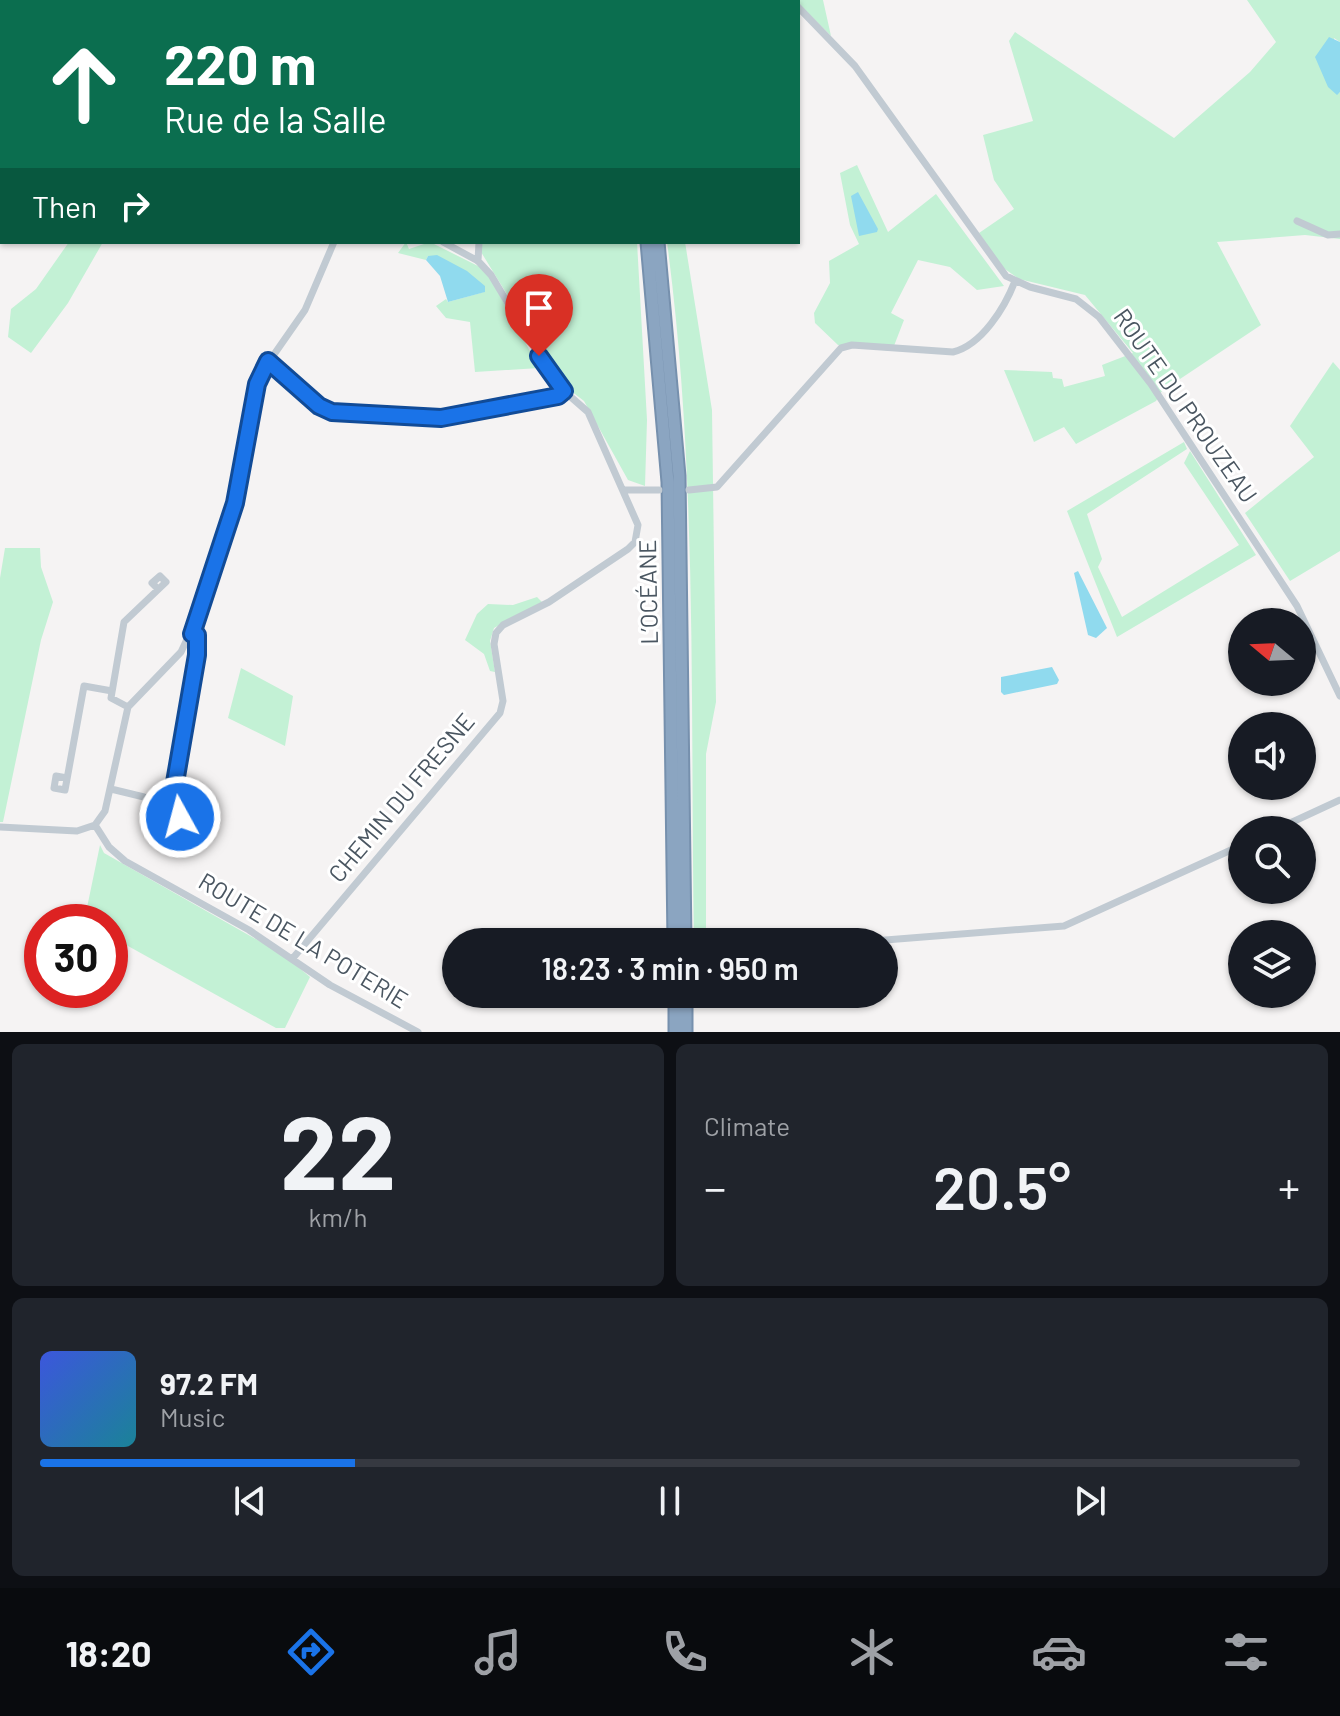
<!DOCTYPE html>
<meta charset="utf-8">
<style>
body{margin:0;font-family:Barlow,sans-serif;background:#20242c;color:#f1f3f6;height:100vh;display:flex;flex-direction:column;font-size:30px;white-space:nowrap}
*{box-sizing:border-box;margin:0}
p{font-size:26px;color:#9ea1a6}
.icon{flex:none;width:44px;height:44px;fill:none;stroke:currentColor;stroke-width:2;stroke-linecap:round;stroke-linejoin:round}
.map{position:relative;height:1032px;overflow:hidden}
.details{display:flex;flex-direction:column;gap:12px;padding:12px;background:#0d0f14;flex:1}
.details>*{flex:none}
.guide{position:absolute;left:0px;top:0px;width:800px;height:244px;box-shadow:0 2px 6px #0004;background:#0b6e4f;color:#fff;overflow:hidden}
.needle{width:52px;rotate:289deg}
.fabs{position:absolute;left:1228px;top:608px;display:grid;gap:16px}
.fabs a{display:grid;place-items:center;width:88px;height:88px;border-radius:50%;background:#171b24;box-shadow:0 2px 6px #0004;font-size:40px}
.speed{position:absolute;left:24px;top:904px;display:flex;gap:16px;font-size:40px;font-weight:700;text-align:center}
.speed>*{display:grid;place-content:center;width:104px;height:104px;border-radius:50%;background:#171b24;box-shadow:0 2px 6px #0004;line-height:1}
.speed .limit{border:12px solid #d22;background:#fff;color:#111}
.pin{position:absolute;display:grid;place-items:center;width:68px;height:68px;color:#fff;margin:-82px -34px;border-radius:50% 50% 50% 0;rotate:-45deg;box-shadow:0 0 8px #0007}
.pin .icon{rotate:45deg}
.me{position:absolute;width:88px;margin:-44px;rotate:353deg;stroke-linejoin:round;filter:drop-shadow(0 0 6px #0008)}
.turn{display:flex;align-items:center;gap:28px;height:168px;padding:0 32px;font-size:36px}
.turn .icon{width:104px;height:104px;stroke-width:2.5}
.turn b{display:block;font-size:56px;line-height:68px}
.then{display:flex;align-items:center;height:76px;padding:0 32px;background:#0003;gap:16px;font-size:30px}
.big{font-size:60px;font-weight:600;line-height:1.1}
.details .tile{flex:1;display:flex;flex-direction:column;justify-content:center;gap:12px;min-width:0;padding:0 28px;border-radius:12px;background:#20242c}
.details .dial{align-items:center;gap:0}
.dial b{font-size:104px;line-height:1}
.song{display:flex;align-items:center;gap:24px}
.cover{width:96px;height:96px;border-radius:12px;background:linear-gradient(135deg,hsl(230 70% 55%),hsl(190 70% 35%))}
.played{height:8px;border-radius:4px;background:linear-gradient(90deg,#1a73e8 25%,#363941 25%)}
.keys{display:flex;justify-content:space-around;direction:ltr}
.heat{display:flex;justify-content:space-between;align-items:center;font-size:44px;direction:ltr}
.details .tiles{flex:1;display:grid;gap:12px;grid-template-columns:1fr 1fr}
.tile:last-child{grid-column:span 2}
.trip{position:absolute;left:442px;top:928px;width:456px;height:80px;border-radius:40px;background:#171b24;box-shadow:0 2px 6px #0004;font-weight:600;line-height:80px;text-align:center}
.tabs{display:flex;height:128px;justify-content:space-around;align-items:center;background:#090b0e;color:#9ea1a6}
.tabs .icon{width:56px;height:56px}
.tabs .on{color:#1a73e8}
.tabs b{font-size:36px;color:#f1f3f6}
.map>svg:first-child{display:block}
.green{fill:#c3f1d5}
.water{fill:#90daee}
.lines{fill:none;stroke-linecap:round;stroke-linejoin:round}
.highway-casing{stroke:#7690ad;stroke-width:15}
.minor{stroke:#c1cad2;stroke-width:7}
.highway{stroke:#8ba5c1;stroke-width:11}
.route-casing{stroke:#114b97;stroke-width:20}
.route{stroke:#1a73e8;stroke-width:14}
.labels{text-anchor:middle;stroke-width:6;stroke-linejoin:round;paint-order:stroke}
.street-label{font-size:24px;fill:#4a5661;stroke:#fff}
</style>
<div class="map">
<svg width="1340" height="1032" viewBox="0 0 1340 1032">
<rect width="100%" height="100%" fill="#f5f3f3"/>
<path class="green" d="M 621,0 L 823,0 L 831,36 L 805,10 L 798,16 L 798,2 Z
M 1247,0 L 1340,0 L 1340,42 L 1334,38 L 1337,94 L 1340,92 L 1340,239 L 1305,235 L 1217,242 L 1261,325 L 1162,391 L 1156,401 L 1076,444 L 1064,427 L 1034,442 L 1004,370 L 1052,372 L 1053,378 L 1062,379 L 1064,387 L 1105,376 L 1102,365 L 1133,353 L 1085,295 L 1019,279 L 1002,267 L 979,233 L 1014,209 L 994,180 L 983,135 L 1033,121 L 1009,41 L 1015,32 L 1174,138 L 1250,72 L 1276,42 Z
M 857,165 L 888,232 L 936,194 L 1004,286 L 977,290 L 950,267 L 918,260 L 891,313 L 904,320 L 892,351 L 838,345 L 815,323 L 814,313 L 830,283 L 829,261 L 859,244 L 850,225 L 840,173 Z
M 69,242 L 103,242 L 68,303 L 31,353 L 8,337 L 11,309 L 36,289 Z
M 406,242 L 409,249 L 430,242 L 480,267 L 492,281 L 539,368 L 475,372 L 470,322 L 446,318 L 436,306 L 446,299 L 448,302 L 484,292 L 428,256 L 426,260 L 398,253 Z
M 482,242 L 637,242 L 647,420 L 645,486 L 628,480 L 584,401 L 562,384 L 481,252 Z
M 667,242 L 685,242 L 712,410 L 716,702 L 706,754 L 706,942 L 694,942 C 690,709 698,474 667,242 Z
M 1333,362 L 1340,370 L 1340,551 L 1290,581 L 1245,513 L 1314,457 L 1290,426 Z
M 1184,442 L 1187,449 L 1087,514 L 1102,559 L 1098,567 L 1122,617 L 1239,545 L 1184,463 L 1190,451 L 1256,555 L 1117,637 L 1067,511 Z
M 5,548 L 40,548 L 41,567 L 53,602 L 41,640 L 3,822 L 0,822 L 0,578 Z
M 537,597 L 542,602 L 494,628 L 490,641 L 495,672 L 490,671 L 484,654 L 465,640 L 477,614 L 488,604 L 513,605 Z
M 241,668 L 293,696 L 285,746 L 228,718 Z
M 100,845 L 104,853 L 284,955 L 310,977 L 285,1028 L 276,1028 L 110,936 L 110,922 L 84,922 Z"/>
<path class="water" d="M 1329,37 L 1340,42 L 1340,92 L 1337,95 L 1328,87 L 1315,57 Z
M 858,192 L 878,229 L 877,232 L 859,236 L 851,196 Z
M 437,255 L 467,271 L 485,286 L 485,292 L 448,302 L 440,276 L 426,260 L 428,256 Z
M 1078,571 L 1107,628 L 1096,638 L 1088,635 L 1074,573 Z
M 1052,667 L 1059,680 L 1057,684 L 1004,695 L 1001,692 L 1001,677 Z"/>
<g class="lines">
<g class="highway-casing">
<path id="highway" d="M 603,0 L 603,2
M 614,0 L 614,2
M 647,242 L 668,482 L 674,942
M 658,242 L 679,476 L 685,942
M 675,994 L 675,1032
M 686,994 L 686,1032"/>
</g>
<path class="minor" d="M 229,0 L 232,2
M 441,0 L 442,2
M 791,0 L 793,2
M 149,2 L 155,0
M 285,2 L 285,0
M 798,7 L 855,66 L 1006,276 L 1030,287 L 1076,299 L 1099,317 L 1151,384 L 1297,606 L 1340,696
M 0,22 L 2,21
M 1297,221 L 1328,235 L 1340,234
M 443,242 L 478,261 L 491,275 L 555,382 L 564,391
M 478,261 L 479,242
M 268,361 L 319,406 L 332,412 L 441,418 L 558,396 L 564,391 L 588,412 L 638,525 L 635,542 L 628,549 L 549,602 L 503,625 L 496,633 L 494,644 L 503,701 L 500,713 L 293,958
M 625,490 L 659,490
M 689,490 L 717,487 L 841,348 L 852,345 L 953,352 C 982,345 1005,307 1015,281
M 128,707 L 111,698 L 124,622 L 166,582 L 160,576 L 152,583 L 158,589
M 67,778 L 56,776 L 54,788 L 65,790 L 84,686 L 112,691
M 111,789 L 144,797
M 180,817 L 173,794 L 197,655 L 197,635 L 192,634
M 95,825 L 105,811 L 128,707 L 181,652 L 199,614 L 235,503 L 259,376 L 305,310 L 334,242
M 95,825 L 109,847 L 125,861 L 249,930 L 330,985 L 418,1032
M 0,827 L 77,831 L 95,825
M 1275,830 L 1340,800
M 860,942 L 1064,926 L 1242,845"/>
<use href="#highway" class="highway"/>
</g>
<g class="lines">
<g class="route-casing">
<path id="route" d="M 180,817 L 173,794 L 197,655 L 197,635 L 192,634 L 235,503 L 257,384 L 268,361 L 319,406 L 332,412 L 441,418 L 558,396 L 564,391 L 539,356"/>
</g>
<use href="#route" class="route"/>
</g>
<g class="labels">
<g class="street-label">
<text transform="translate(1185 406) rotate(55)" y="8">ROUTE DU PROUZEAU</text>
<text transform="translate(649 592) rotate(-91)" y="8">L’OCÉANE</text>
<text transform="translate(402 798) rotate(-50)" y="8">CHEMIN DU FRESNE</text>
<text transform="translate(303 941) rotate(31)" y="8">ROUTE DE LA POTERIE</text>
</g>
</g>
</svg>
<div class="fabs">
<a><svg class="needle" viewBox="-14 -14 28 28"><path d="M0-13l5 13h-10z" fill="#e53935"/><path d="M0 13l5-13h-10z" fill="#9ea1a6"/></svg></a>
<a><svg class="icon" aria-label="sound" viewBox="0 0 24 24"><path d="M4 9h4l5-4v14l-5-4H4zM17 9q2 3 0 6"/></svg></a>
<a><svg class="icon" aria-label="search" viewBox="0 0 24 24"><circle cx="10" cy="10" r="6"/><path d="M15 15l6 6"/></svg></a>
<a><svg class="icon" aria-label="layers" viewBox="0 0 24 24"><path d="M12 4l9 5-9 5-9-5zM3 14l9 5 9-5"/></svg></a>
</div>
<div class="speed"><div class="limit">30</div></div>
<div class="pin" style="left:539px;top:356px;background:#d93025"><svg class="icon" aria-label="arrive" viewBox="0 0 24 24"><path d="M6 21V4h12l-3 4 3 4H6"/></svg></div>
<svg class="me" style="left:180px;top:817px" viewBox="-20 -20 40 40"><circle r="17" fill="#1a73e8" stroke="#fff" stroke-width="3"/><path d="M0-11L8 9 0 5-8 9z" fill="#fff"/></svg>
<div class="trip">18:23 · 3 min · 950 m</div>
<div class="guide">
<div class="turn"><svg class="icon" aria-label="ahead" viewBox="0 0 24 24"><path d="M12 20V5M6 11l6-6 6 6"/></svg><div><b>220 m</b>Rue de la Salle</div></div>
<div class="then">Then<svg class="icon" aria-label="right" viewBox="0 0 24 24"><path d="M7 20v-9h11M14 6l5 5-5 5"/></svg></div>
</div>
</div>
<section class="details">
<div class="tiles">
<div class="tile dial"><b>22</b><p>km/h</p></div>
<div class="tile"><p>Climate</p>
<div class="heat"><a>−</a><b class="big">20.5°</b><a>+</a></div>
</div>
<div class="tile">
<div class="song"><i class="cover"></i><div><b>97.2 FM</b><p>Music</p></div></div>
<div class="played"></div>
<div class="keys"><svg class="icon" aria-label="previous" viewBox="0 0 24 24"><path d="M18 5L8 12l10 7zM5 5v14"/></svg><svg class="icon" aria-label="pause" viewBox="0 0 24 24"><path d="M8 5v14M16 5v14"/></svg><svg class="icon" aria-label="next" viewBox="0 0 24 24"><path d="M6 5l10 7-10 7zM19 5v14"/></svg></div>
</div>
</div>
</section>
<nav class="tabs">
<b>18:20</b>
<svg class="icon on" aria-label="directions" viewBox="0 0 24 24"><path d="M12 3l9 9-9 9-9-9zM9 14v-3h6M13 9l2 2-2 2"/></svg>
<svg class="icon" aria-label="music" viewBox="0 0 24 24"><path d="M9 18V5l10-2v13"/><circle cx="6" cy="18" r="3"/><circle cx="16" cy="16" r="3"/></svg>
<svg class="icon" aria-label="phone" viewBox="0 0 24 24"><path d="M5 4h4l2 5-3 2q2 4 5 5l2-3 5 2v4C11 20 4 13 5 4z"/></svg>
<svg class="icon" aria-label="climate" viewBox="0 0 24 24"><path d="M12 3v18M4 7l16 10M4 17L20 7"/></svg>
<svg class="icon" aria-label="car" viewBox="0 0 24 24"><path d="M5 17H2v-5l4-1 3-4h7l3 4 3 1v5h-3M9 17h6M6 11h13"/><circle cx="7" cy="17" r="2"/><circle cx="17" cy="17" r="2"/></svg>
<svg class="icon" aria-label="filters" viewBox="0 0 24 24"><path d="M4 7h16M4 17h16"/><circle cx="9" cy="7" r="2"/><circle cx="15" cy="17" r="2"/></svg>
</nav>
